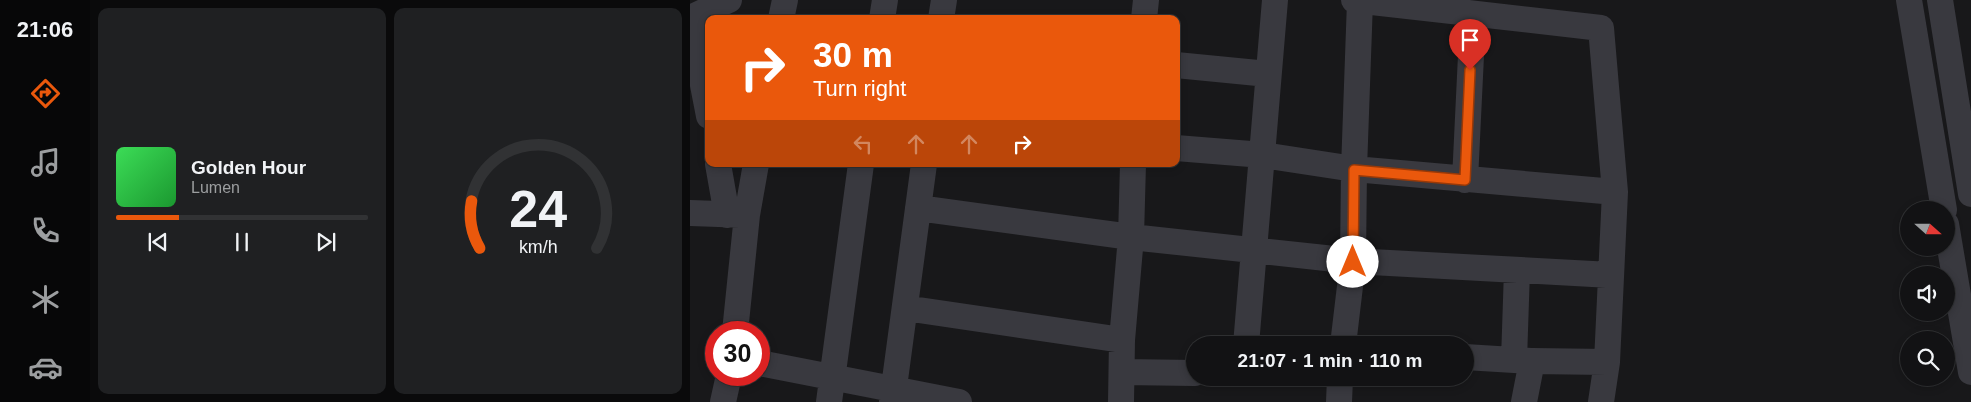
<!DOCTYPE html>
<meta charset="utf-8">
<style>
body{margin:0;font-family:Helvetica,sans-serif;background:#1f2022;color:#f1f3f6;height:100vh;display:flex;flex-direction:column;font-size:19px;white-space:nowrap}
*{box-sizing:border-box;margin:0}
p{font-size:16px;color:#9c9ea0}
.icon{flex:none;width:28px;height:28px;fill:none;stroke:currentColor;stroke-width:2;stroke-linecap:round;stroke-linejoin:round}
.map{position:relative;flex:1;overflow:hidden}
.drawer{display:flex;flex-direction:column;gap:8px;padding:8px;background:#0a0a0b;width:600px}
.drawer>*{flex:none}
.banner{position:absolute;left:15px;top:15px;width:475px;height:152px;border-radius:10px;box-shadow:0 2px 8px #0003,0 0 0 1px #313234;background:#ea580c;color:#fff;overflow:hidden}
.needle{width:32px;rotate:111deg}
.buttons{position:absolute;left:1210px;top:201px;display:grid;gap:10px}
.buttons a{display:grid;place-items:center;width:55px;height:55px;border-radius:50%;background:#121214;box-shadow:0 2px 8px #0003,0 0 0 1px #313234;font-size:25px}
.speed{position:absolute;left:15px;top:321px;display:flex;gap:10px;font-size:25px;font-weight:700;text-align:center}
.speed>*{display:grid;place-content:center;width:65px;height:65px;border-radius:50%;background:#121214;box-shadow:0 2px 8px #0003,0 0 0 1px #313234;line-height:1}
.speed .limit{border:8px solid #d22;background:#fff;color:#111}
.pin{position:absolute;display:grid;place-items:center;width:42px;height:42px;color:#fff;margin:-51px -21px;border-radius:50% 50% 50% 0;rotate:-45deg;box-shadow:0 0 5px #0007}
.pin .icon{rotate:45deg}
.me{position:absolute;width:55px;margin:-28px;rotate:0deg;stroke-linejoin:round;filter:drop-shadow(0 0 4px #0008)}
.turn{display:flex;align-items:center;gap:18px;height:105px;padding:0 25px;font-size:22px}
.turn .icon{width:65px;height:65px;stroke-width:2.5}
.turn b{display:block;font-size:35px;line-height:42px}
.lanes{display:flex;align-items:center;height:48px;padding:0 25px;background:#0003;justify-content:center;gap:25px;direction:ltr}
.lanes .off{opacity:.35}
.drawer .widget{flex:1;display:flex;flex-direction:column;justify-content:center;gap:8px;min-width:0;padding:0 18px;border-radius:10px;background:#1f2022}
.drawer .dial{align-items:center;gap:0}
.dial svg{height:130px;overflow:visible;fill:none;stroke:#313234;stroke-width:7;stroke-linecap:round;text-anchor:middle}
.dial text{fill:#f1f3f6;stroke:none}
.song{display:flex;align-items:center;gap:15px}
.cover{width:60px;height:60px;border-radius:8px;background:linear-gradient(135deg,hsl(130 70% 55%),hsl(130 70% 35%))}
.played{height:5px;border-radius:2px;background:linear-gradient(90deg,#ea580c 25%,#313234 25%)}
.keys{display:flex;justify-content:space-around;direction:ltr}
.drawer .tiles{flex:1;display:grid;gap:8px;grid-template-columns:repeat(2,1fr)}
.trip{position:absolute;left:496px;top:336px;width:288px;height:50px;border-radius:25px;background:#121214;box-shadow:0 2px 8px #0003,0 0 0 1px #313234;font-weight:800;line-height:50px;text-align:center}
main{display:flex;flex:1;min-height:0}
.tab-bar{display:flex;flex-direction:column;width:90px;justify-content:space-around;align-items:center;background:#070708;color:#9c9ea0}
.tab-bar .icon{width:35px;height:35px}
.tab-bar .current{color:#ea580c}
.tab-bar b{font-size:22px;color:#f1f3f6}
.map>svg:first-child{display:block}
.lines{fill:none;stroke-linecap:round;stroke-linejoin:round}
.minor{stroke:#39393f;stroke-width:26}
.route-casing{stroke:#983908;stroke-width:12}
.route{stroke:#ea580c;stroke-width:9}
</style>
<main>
<nav class="tab-bar">
<b>21:06</b>
<svg class="icon current" aria-label="directions" viewBox="0 0 24 24"><path d="M12 3l9 9-9 9-9-9zM9 14v-3h6M13 9l2 2-2 2"/></svg>
<svg class="icon" aria-label="music" viewBox="0 0 24 24"><path d="M9 18V5l10-2v13"/><circle cx="6" cy="18" r="3"/><circle cx="16" cy="16" r="3"/></svg>
<svg class="icon" aria-label="phone" viewBox="0 0 24 24"><path d="M5 4h4l2 5-3 2q2 4 5 5l2-3 5 2v4C11 20 4 13 5 4z"/></svg>
<svg class="icon" aria-label="climate" viewBox="0 0 24 24"><path d="M12 3v18M4 7l16 10M4 17L20 7"/></svg>
<svg class="icon" aria-label="car" viewBox="0 0 24 24"><path d="M5 17H2v-5l4-1 3-4h7l3 4 3 1v5h-3M9 17h6M6 11h13"/><circle cx="7" cy="17" r="2"/><circle cx="17" cy="17" r="2"/></svg>
</nav>
<section class="drawer">
<div class="tiles">
<div class="widget">
<div class="song"><i class="cover"></i><div><b>Golden Hour</b><p>Lumen</p></div></div>
<div class="played"></div>
<div class="keys"><svg class="icon" aria-label="previous" viewBox="0 0 24 24"><path d="M18 5L8 12l10 7zM5 5v14"/></svg><svg class="icon" aria-label="pause" viewBox="0 0 24 24"><path d="M8 5v14M16 5v14"/></svg><svg class="icon" aria-label="next" viewBox="0 0 24 24"><path d="M6 5l10 7-10 7zM19 5v14"/></svg></div>
</div>
<div class="widget dial"><svg viewBox="0 0 100 80">
<path d="M14 69A42 42 0 1 1 86 69"/>
<path d="M14 69A42 42 0 0 1 9 40" stroke="#ea580c"/>
<text x="50" y="56" font-size="32" font-weight="700">24</text>
<text x="50" y="72" font-size="11">km/h</text>
</svg></div>
</div>
</section>
<div class="map">
<svg width="1281" height="402" viewBox="0 0 1281 402">
<rect width="100%" height="100%" fill="#18181a"/>
<g class="lines">
<path class="minor" d="M 664,0 L 911,28 L 925,192 L 917,362 L 911,402
M 1219,0 L 1254,210
M 1250,0 L 1281,194
M 0,18 L 19,116
M 0,18 L 39,0
M 91,19 L 95,0
M 192,19 L 195,0
M 251,19 L 254,0
M 454,19 L 456,0
M 486,65 L 578,74
M 486,148 L 573,155 L 664,169 L 925,192
M 28,164 L 37,215
M 775,180 L 783,14
M 228,208 L 441,237 L 663,261 L 921,275
M 0,213 L 57,215
M 1256,224 L 1281,372
M 215,308 L 432,340
M 45,332 L 57,215 L 66,164
M 556,345 L 585,0
M 653,345 L 663,261 L 664,169 L 670,1
M 775,357 L 841,361
M 824,360 L 827,270
M 69,363 L 269,402
M 432,372 L 505,373
M 33,402 L 39,375
M 139,402 L 171,164
M 202,402 L 234,164
M 431,402 L 432,340 L 441,237 L 443,164
M 649,402 L 650,378
M 834,402 L 842,361 L 917,362"/>
</g>
<g class="lines">
<g class="route-casing">
<path id="route" d="M 663,262 L 664,170 L 775,180 L 780,70"/>
</g>
<use href="#route" class="route"/>
</g>
</svg>
<div class="buttons">
<a><svg class="needle" viewBox="-14 -14 28 28"><path d="M0-13l5 13h-10z" fill="#e53935"/><path d="M0 13l5-13h-10z" fill="#9c9ea0"/></svg></a>
<a><svg class="icon" aria-label="sound" viewBox="0 0 24 24"><path d="M4 9h4l5-4v14l-5-4H4zM17 9q2 3 0 6"/></svg></a>
<a><svg class="icon" aria-label="search" viewBox="0 0 24 24"><circle cx="10" cy="10" r="6"/><path d="M15 15l6 6"/></svg></a>
</div>
<div class="speed"><div class="limit">30</div></div>
<div class="pin" style="left:780px;top:70px;background:#d93025"><svg class="icon" aria-label="arrive" viewBox="0 0 24 24"><path d="M6 21V4h12l-3 4 3 4H6"/></svg></div>
<svg class="me" style="left:663px;top:262px" viewBox="-20 -20 40 40"><circle r="19" fill="#fff"/><path d="M0-13L10 11 0 6-10 11z" fill="#ea580c"/></svg>
<div class="trip">21:07 · 1 min · 110 m</div>
<div class="banner">
<div class="turn"><svg class="icon" aria-label="right" viewBox="0 0 24 24"><path d="M7 20v-9h11M14 6l5 5-5 5"/></svg><div><b>30 m</b>Turn right</div></div>
<div class="lanes"><svg class="icon off" aria-label="left" viewBox="0 0 24 24"><path d="M17 20v-9H6M10 6l-5 5 5 5"/></svg><svg class="icon off" aria-label="ahead" viewBox="0 0 24 24"><path d="M12 20V5M6 11l6-6 6 6"/></svg><svg class="icon off" aria-label="ahead" viewBox="0 0 24 24"><path d="M12 20V5M6 11l6-6 6 6"/></svg><svg class="icon" aria-label="right" viewBox="0 0 24 24"><path d="M7 20v-9h11M14 6l5 5-5 5"/></svg></div>
</div>
</div>
</main>
